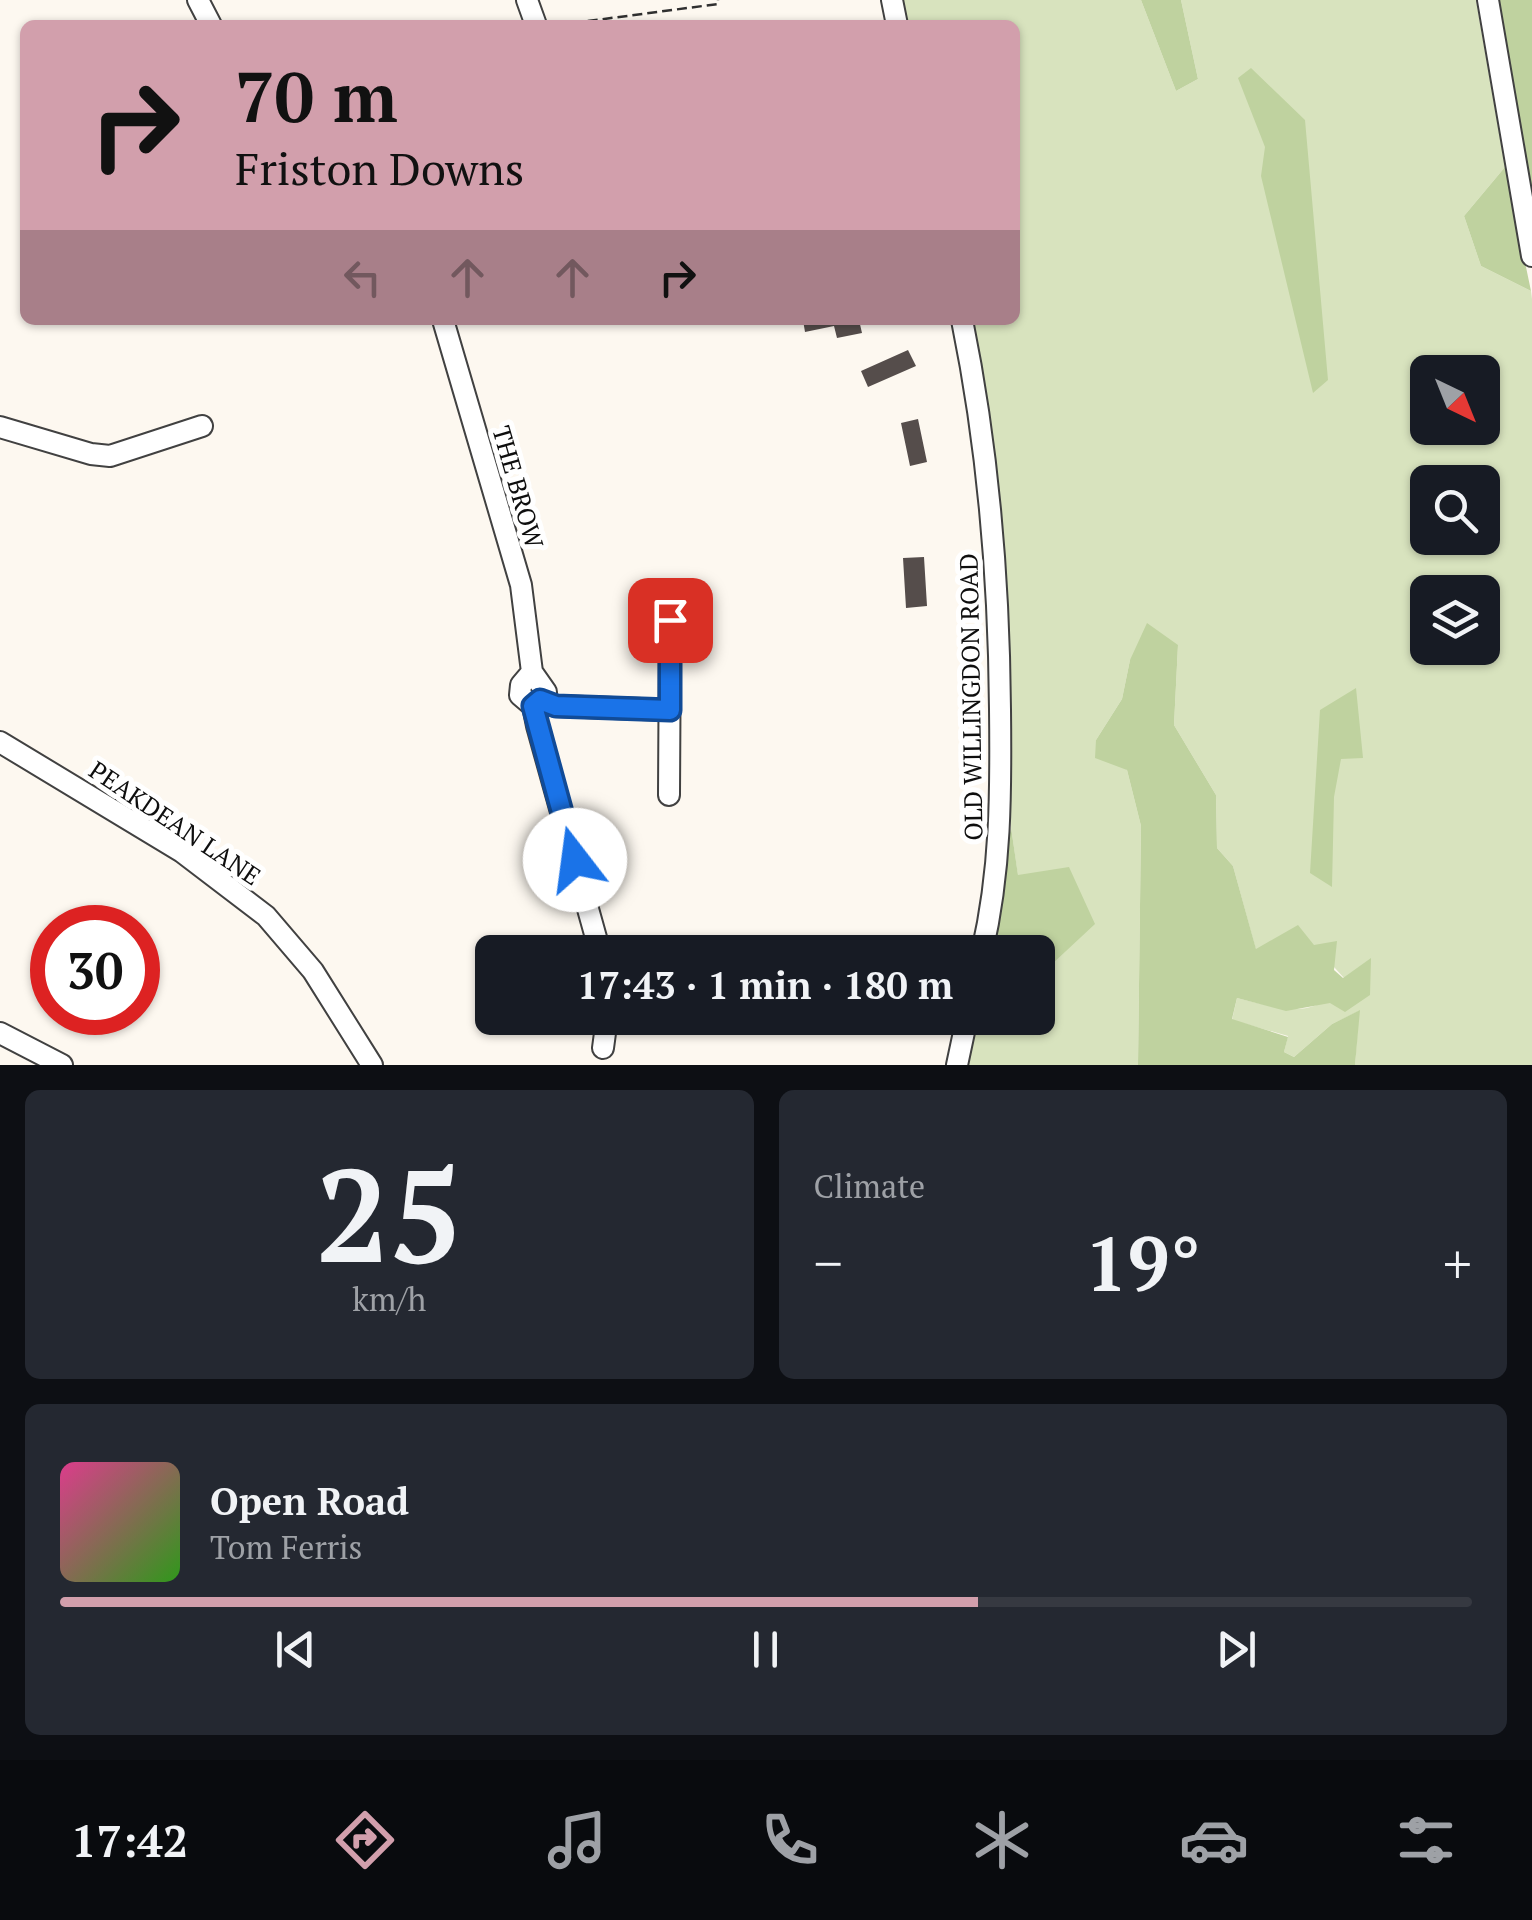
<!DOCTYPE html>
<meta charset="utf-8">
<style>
body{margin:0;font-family:"PT Serif",serif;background:#242831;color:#f1f3f6;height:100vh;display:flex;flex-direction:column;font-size:38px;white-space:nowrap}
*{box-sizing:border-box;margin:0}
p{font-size:32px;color:#9ea1a6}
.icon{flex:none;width:55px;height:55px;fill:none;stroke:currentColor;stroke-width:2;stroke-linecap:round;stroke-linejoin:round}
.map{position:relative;height:1065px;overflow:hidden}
.sheet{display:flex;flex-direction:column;gap:25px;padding:25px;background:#0d0f14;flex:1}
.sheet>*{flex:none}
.guide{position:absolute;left:20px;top:20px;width:1000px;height:305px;border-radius:15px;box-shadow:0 2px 8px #0004;background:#d29fac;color:#111;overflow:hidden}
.needle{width:65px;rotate:137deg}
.controls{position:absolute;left:1410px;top:355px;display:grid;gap:20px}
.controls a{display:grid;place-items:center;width:90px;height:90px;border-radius:15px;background:#171b24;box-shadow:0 2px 8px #0004;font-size:50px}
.speed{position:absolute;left:30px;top:905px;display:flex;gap:20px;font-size:50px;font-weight:700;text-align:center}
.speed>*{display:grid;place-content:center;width:130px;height:130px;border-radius:50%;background:#171b24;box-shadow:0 2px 8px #0004;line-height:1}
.speed .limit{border:15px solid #d22;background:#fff;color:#111}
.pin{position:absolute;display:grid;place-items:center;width:85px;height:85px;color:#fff;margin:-42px;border-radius:20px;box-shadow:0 5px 15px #0006}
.me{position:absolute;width:110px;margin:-55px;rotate:345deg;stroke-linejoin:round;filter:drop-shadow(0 0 8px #0008)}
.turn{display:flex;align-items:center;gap:35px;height:210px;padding:0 50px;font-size:45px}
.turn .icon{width:130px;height:130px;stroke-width:2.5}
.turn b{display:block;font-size:70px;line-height:85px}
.lanes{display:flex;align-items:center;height:95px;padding:0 50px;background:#0003;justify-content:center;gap:50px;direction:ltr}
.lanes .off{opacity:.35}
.big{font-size:75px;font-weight:800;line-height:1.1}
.sheet .tile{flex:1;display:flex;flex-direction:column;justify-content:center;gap:15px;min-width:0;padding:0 35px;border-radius:15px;background:#242831}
.sheet .dial{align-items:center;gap:0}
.dial b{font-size:130px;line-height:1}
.song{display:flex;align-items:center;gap:30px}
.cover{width:120px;height:120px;border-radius:15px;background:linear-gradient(135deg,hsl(330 70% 55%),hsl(110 70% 35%))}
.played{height:10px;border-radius:5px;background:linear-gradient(90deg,#d29fac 65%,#363941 65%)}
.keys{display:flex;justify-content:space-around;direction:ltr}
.heat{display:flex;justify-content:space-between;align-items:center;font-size:55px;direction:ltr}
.sheet .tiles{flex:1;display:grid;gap:25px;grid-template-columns:1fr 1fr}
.tile:last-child{grid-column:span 2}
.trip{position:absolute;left:475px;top:935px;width:580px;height:100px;border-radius:15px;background:#171b24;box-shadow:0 2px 8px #0004;font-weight:800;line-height:100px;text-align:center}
.menu{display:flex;height:160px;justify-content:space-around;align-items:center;background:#090b0e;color:#9ea1a6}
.menu .icon{width:70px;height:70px}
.menu .active{color:#d29fac}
.menu b{font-size:45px;color:#f1f3f6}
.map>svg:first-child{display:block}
.green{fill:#d8e3be;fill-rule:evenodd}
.forest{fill:#bfd29f}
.building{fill:#554d4b}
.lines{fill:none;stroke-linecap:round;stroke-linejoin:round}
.minor-casing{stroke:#414141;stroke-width:24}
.path{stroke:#303030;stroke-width:2.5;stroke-dasharray:10 5;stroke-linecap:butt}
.minor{stroke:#fff;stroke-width:20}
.route-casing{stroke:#114b97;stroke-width:25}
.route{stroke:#1a73e8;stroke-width:18}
.labels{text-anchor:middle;stroke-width:10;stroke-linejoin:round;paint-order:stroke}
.street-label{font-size:25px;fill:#0e0e0e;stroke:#fff}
</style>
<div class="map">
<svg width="1532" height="1065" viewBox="0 0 1532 1065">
<rect width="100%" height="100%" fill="#fdf8f0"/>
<path class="green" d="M 897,0 L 1141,0 L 1176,91 L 1198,79 L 1181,0 L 1476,0 L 1505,167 L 1464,216 L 1481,266 L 1531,291 L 1532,299 L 1532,1065 L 1355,1065 L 1359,1011 L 1332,1024 L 1294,1057 L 1284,1052 L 1288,1036 L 1232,1020 L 1237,998 C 1312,1017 1318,1015 1371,959 L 1344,978 L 1314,945 L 1256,950 L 1233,866 L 1217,848 L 1216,795 L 1174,725 L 1178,645 L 1130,660 L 1122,699 L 1096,740 L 1127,770 L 1141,826 L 1138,1065 L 965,1065 L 975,1018 L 1038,1018 L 1038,970 L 1051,965 L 1018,876 L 1011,827 L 1003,547 L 968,320 L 1015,320 L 1015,25 L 903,25 ZM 1428,372 L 1482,372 L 1482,428 L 1428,428 ZM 1428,482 L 1482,482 L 1482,538 L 1428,538 ZM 1428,592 L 1482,592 L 1482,648 L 1428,648 Z"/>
<path class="forest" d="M 1141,0 L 1181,0 L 1198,79 L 1176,91 Z
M 1493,0 L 1532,0 L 1532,210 Z
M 1251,68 L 1305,120 L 1328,380 L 1313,393 L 1261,176 L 1265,147 L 1238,78 Z
M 1505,167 L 1531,291 L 1481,266 L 1464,216 Z
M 1147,623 L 1178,645 L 1174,725 L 1216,795 L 1217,848 L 1233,866 L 1256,949 L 1298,925 L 1314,945 L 1337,941 L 1334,970 L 1343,978 L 1371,958 L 1370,995 L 1345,1012 L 1330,1003 L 1286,1011 L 1237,998 L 1232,1019 L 1288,1037 L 1284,1052 L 1294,1057 L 1332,1024 L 1360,1010 L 1355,1065 L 1138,1065 L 1141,826 L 1127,770 L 1095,758 L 1096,740 L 1122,699 L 1130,660 Z
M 1356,688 L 1363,758 L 1341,759 L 1334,797 L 1332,887 L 1310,873 L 1320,710 Z
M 1011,827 L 1018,875 L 1069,867 L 1095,924 L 1051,965 L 1038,970 L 1038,952 L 990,952 Z"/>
<path class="building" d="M 803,320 L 859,320 L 862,333 L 837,338 L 834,326 L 805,332 Z
M 908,350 L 916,366 L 868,387 L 861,371 Z
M 918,419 L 927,462 L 910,466 L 901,423 Z
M 924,557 L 927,606 L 906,608 L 903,558 Z"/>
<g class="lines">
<g class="minor-casing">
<path id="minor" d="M 198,0 L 211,25
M 527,0 L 536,25
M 892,0 L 897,25
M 1488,0 L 1532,256
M 443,320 L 521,585 L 532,672 L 546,692 L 533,706 L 537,726 L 600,952
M 962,320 C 988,447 999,579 1000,709 C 1001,793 1001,870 982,952
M 0,427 L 91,454 L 110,456 L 202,426
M 532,672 L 521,685 L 520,695 L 533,706
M 541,700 L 556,706 L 670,710
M 0,742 L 182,852 L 266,916 L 313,971 L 372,1065
M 669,795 L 670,621
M 0,1033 L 62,1065
M 603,1048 L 607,1018
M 957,1065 L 967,1018"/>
</g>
<path class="path" d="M 558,25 L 718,4 L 718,0"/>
<use href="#minor" class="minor"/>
</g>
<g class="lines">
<g class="route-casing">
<path id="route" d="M 575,860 L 533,706 L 540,700 L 556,706 L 670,710 L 670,620"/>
</g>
<use href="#route" class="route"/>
</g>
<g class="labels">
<g class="street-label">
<text transform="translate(518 487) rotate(74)" y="9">THE BROW</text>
<text transform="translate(971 697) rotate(-91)" y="9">OLD WILLINGDON ROAD</text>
<text transform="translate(175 823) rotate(34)" y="9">PEAKDEAN LANE</text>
</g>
</g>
</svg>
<div class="controls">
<a><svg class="needle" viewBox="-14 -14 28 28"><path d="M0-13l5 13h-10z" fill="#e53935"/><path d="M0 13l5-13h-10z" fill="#9ea1a6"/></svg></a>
<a><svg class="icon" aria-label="search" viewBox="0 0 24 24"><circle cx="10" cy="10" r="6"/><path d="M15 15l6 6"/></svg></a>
<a><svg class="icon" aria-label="layers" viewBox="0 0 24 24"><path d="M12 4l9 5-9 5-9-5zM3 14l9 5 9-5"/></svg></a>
</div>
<div class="speed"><div class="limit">30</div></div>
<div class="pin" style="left:670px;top:620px;background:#d93025"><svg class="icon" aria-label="arrive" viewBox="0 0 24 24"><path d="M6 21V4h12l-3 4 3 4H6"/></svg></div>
<svg class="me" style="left:575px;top:860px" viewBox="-20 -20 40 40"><circle r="19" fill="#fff"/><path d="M0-13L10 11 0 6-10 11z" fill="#1a73e8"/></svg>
<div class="trip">17:43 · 1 min · 180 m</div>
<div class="guide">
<div class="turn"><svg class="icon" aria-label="right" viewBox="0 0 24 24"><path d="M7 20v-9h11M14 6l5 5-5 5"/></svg><div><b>70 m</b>Friston Downs</div></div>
<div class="lanes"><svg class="icon off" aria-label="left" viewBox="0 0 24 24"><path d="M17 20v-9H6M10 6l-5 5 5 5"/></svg><svg class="icon off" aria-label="ahead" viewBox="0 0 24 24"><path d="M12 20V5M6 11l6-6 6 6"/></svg><svg class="icon off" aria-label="ahead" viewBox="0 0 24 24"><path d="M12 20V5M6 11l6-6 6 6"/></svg><svg class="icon" aria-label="right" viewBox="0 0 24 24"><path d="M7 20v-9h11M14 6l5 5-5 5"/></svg></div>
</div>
</div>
<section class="sheet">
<div class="tiles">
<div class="tile dial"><b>25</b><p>km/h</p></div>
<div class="tile"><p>Climate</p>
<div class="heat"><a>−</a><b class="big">19°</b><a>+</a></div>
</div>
<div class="tile">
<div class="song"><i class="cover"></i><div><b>Open Road</b><p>Tom Ferris</p></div></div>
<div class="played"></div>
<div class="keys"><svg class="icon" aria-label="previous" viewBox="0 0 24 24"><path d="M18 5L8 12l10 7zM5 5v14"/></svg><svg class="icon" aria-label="pause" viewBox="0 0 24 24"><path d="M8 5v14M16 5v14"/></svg><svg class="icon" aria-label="next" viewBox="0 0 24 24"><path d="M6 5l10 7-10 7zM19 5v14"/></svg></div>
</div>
</div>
</section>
<nav class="menu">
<b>17:42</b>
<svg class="icon active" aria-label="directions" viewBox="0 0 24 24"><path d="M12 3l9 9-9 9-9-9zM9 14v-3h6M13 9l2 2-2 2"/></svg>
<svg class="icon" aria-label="music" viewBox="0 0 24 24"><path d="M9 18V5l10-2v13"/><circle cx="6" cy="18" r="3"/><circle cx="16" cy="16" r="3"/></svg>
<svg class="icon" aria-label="phone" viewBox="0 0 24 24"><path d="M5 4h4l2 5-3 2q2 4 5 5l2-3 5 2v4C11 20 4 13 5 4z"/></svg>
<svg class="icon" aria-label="climate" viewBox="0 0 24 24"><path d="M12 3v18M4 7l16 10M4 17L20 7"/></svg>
<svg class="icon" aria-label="car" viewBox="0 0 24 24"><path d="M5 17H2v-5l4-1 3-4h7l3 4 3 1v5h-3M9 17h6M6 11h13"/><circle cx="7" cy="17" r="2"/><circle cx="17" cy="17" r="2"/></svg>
<svg class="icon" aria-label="filters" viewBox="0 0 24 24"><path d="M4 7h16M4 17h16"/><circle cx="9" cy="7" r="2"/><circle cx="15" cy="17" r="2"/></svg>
</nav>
